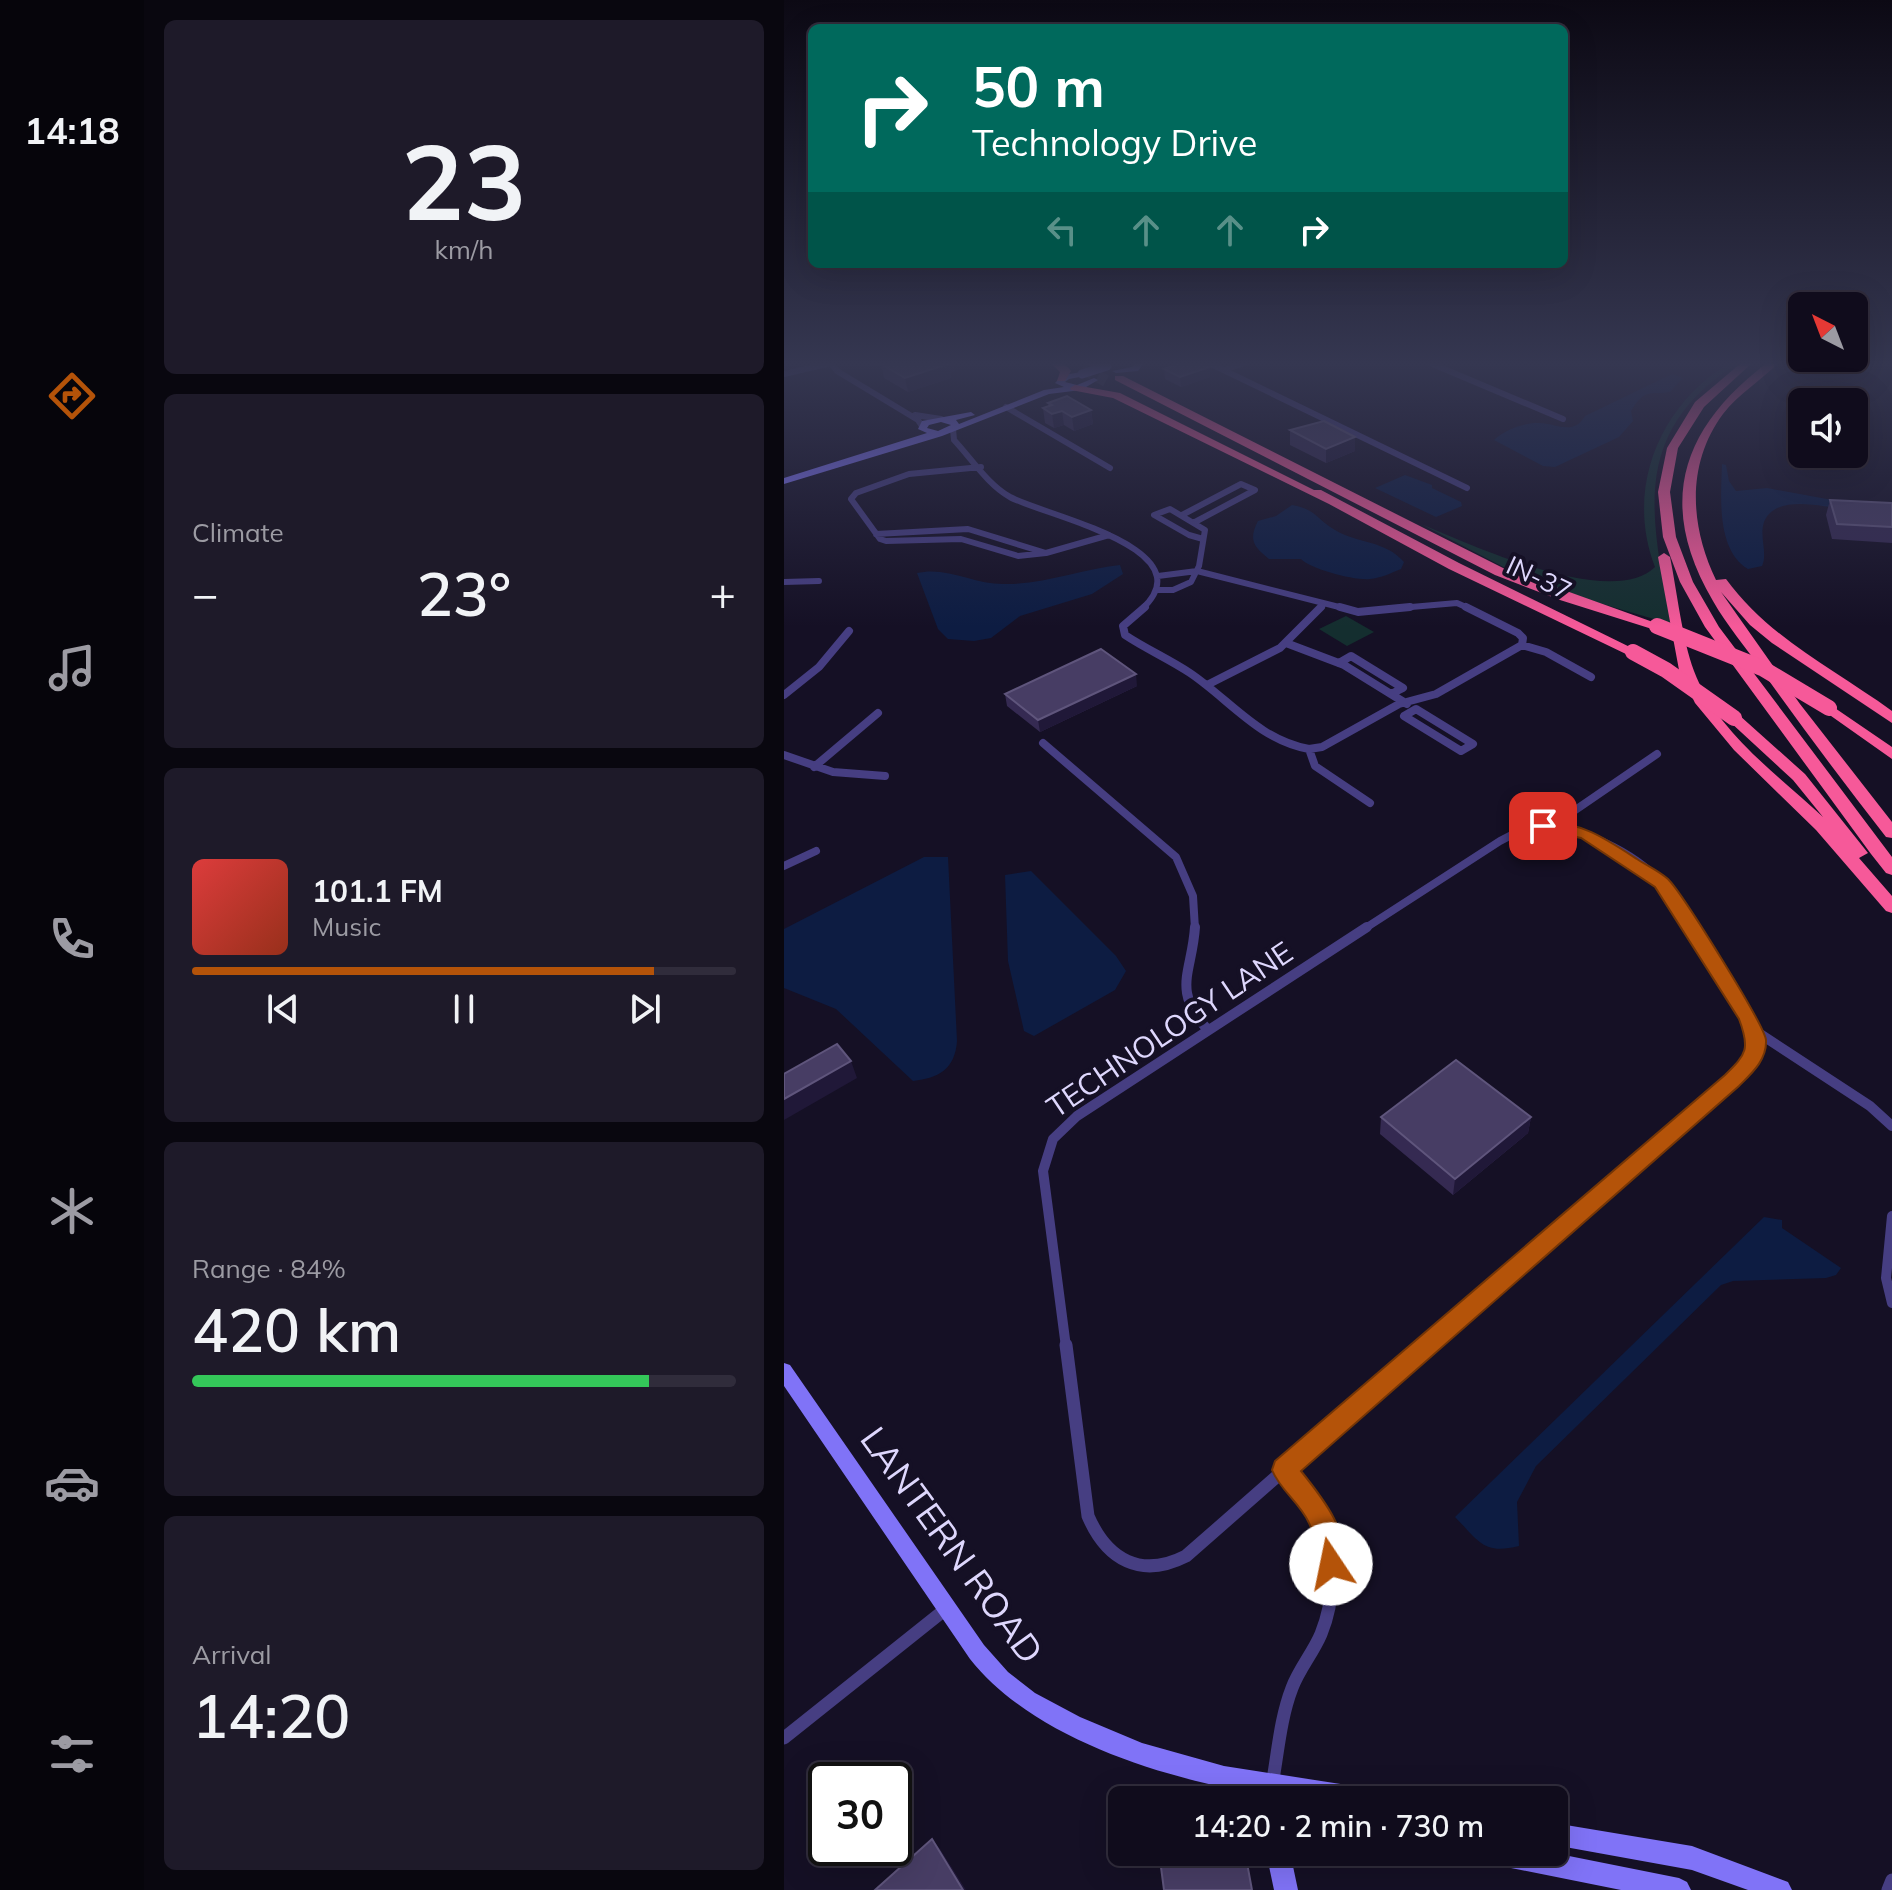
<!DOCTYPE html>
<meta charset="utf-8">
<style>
body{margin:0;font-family:Mulish,sans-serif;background:#1e1a29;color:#f1f3f6;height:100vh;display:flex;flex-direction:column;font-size:30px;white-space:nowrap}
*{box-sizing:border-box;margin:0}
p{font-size:26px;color:#9c9ba3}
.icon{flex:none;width:44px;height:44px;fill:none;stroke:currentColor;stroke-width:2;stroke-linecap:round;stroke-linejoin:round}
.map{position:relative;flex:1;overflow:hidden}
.panel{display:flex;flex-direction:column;gap:20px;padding:20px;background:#09070f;width:640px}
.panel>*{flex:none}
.hud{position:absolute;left:24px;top:24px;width:760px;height:244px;border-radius:12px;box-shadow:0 8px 32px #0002,0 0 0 2px #302c3b;background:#00695c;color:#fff;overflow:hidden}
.needle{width:52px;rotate:318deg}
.buttons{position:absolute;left:1004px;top:292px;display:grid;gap:16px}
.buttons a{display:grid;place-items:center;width:80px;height:80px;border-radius:12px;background:#100c1c;box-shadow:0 8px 32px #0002,0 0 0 2px #302c3b;font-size:40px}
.speed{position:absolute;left:24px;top:1762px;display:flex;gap:16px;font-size:40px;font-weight:700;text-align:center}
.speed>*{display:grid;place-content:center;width:104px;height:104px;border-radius:50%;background:#100c1c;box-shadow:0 8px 32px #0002,0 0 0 2px #302c3b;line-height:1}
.speed .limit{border:4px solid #111;border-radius:12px;background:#fff;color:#111}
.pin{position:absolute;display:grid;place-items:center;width:68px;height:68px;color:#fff;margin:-34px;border-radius:16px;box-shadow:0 4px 12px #0006}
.me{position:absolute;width:88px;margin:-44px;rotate:349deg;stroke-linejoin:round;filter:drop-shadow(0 0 6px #0008)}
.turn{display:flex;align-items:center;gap:28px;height:168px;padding:0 32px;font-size:36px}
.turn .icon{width:104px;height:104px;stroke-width:2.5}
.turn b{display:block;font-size:56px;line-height:68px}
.lanes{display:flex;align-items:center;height:76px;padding:0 32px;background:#0003;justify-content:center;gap:40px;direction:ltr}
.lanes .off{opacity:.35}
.big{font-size:60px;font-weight:600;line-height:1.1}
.panel .tile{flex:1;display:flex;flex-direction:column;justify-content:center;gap:12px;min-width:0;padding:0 28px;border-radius:12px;background:#1e1a29}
.panel .dial{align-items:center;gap:0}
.dial b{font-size:104px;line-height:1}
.song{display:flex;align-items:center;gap:24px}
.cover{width:96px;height:96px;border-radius:12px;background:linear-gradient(135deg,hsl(0 70% 55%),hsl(10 70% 35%))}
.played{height:8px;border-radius:4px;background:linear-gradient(90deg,#b45309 85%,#302c3b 85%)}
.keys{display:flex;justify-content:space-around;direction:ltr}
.heat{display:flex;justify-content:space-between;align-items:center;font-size:44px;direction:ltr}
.charge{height:12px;border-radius:6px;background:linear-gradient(90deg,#34c759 84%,#302c3b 0)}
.trip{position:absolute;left:324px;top:1786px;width:460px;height:80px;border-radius:12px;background:#100c1c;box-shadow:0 8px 32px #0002,0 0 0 2px #302c3b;font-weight:600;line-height:80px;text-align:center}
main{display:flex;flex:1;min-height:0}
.tabs{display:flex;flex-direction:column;width:144px;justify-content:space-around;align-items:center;background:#06050b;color:#9c9ba3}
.tabs .icon{width:56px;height:56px}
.tabs .on{color:#b45309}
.tabs b{font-size:36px;color:#f1f3f6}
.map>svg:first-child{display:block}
.green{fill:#142e2f}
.water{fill:#0d1c42}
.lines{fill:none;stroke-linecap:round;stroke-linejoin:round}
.highway-tunnel{stroke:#332e45;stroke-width:12;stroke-dasharray:12 6;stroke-linecap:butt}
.street-far3{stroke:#463e82;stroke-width:6}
.street-far2{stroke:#463e82;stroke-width:8}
.street-far1{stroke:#463e82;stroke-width:10}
.street{stroke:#463e82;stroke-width:13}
.secondary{fill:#8073f7;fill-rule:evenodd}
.highway{fill:#f65999;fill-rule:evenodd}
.secondary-bridge{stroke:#8073f7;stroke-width:9}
.highway-bridge{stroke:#f65999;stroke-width:16}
.wall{fill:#352a52}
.shaded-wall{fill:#201838}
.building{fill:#473d64;stroke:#5f557c;stroke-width:2}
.route{fill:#b45309;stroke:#753606;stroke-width:2}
.labels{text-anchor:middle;stroke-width:8;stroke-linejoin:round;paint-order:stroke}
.far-street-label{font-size:26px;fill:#ded7fd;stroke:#151025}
.street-label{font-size:30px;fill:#ded7fd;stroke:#151025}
.near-street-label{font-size:36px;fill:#ded7fd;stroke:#151025}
</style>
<main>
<nav class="tabs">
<b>14:18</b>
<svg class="icon on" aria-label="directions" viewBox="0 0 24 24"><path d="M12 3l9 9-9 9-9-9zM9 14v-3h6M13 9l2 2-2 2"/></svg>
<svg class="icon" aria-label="music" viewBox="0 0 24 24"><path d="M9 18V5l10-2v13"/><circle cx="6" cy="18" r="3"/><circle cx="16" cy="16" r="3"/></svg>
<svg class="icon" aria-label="phone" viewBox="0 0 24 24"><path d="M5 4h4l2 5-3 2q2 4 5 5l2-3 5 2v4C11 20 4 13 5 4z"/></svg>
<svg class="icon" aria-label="climate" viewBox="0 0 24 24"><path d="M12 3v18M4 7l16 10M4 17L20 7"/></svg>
<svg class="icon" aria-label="car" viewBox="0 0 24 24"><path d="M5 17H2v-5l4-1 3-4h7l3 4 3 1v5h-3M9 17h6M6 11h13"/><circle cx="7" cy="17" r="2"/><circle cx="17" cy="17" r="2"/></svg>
<svg class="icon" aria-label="filters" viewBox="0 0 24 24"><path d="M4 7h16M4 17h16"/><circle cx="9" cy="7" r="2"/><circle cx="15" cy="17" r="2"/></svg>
</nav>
<section class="panel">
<div class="tile dial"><b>23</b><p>km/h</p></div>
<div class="tile"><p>Climate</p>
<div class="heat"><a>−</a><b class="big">23°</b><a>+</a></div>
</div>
<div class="tile">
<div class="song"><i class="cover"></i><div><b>101.1 FM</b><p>Music</p></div></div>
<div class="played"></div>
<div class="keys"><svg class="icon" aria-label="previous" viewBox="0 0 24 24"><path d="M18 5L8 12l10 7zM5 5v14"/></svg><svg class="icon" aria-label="pause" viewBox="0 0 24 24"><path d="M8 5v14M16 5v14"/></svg><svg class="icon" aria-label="next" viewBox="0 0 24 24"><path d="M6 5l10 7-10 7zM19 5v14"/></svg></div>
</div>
<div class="tile"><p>Range · 84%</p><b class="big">420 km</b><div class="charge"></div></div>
<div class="tile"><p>Arrival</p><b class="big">14:20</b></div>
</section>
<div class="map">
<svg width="1108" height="1890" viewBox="0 0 1108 1890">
<rect width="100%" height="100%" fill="#151025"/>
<path class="green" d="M 945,363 L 954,363 C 845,432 867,516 887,624 L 815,603 L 731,573 L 637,524 C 685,544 828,610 871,567 C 841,489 875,406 945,363 Z
M 562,616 L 590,632 L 563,646 L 535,629 Z"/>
<path class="water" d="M 888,374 L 899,378 L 886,392 C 865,395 861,388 847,411 L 849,421 L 835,437 L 771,467 L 759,466 L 710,440 C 719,431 739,423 753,423 C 771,422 789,437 801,416 Z
M 938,464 L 942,465 L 945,481 L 952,491 L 983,488 L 1070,504 L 1069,511 C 1045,508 992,492 980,522 C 975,537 984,553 978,566 L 964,569 C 932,550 937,496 938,464 Z
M 621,475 L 648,485 L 648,488 L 677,502 L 678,506 L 652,517 L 591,488 Z
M 508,505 C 532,509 532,519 551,530 C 574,544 601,540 620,562 L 617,569 C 607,573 597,578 586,579 C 572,581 526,569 517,559 L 485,559 C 470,547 464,540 474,521 L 492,516 Z
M 336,565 L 339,574 L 308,594 L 236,616 L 207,638 L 190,641 L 164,639 L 154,629 L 133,573 C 162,566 190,584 219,584 C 259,585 297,569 336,565 Z
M 140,857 L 164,857 L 173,1041 C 171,1069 155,1078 129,1081 L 52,1009 L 0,988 L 0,929 Z
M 247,871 L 332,956 L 342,971 L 331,990 L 250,1036 L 240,1031 L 224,961 L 221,875 Z
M 980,1217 L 998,1220 L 998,1228 L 1057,1268 L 1052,1275 L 1042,1278 L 949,1281 L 937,1285 L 752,1466 L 733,1502 L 735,1546 C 699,1555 695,1541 671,1517 Z"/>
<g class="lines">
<path class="highway-tunnel" d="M 298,368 L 322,381"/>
<path class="street-far3" d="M 47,363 L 53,371 L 134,420 L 138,426
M 425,363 L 683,488
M 646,363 L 779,419
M 440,370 L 460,363
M 0,374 L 47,363
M 222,407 L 326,468
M 131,415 L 157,419
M 169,429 L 170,440 C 187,458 204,485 226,497 C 258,515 424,548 358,609
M 197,467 L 125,474 L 72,493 L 67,499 L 96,539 L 102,541 L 177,539 L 234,556 L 262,553
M 398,515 L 457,484 L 471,490 L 411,522
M 92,534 L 184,529 L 262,553 L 325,535
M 374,576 L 413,571 L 563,609
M 0,582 L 35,581
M 373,590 L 389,590 L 407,582 L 415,566 L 421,530 L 386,509 L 370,515 L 405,535 L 419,539
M 535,609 L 539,605
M 604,609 L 673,603 L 686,609"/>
<path class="street-far2" d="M 361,607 L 339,626 L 341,635 C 362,649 385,659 406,673 C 446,700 475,740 525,749 L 531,766 L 586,803
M 556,607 L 574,612 L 626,607
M 682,607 L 734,633 L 739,638 L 738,645 L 762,652 L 807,677
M 502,643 L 560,665 L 623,704
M 555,663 L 567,656 L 619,688 L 607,694
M 423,685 L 496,648 L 537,607
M 0,695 L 35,667 L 65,631
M 632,709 L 689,744 L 677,751 L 620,716 Z
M 259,743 L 392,857 L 409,896 L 411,929
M 525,749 L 538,747 L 615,704 L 652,694 L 738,645
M 0,755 L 49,772 L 101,776
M 30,767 L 94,713
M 768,826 C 807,832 856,856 881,887 C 891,900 899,916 908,929
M 768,826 L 873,754
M 0,866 L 32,851
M 580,929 L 716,841 L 741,828 L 768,826"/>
<path class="street-far1" d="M 411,927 C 408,973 387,990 424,1030
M 970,1030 L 1086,1106 L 1108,1126
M 1108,1216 L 1102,1278 L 1108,1303
M 282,1347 L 259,1171 L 269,1139 L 293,1116 L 583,927
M 641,1347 L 968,1060 L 972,1044 L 968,1024 L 907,927"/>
<path class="street" d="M 282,1345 L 304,1516 C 323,1560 357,1579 402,1556 L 643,1345
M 0,1738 L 163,1608
M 488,1785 C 494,1753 496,1719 508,1688 C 515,1669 529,1653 537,1634 C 562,1572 541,1518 500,1470
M 1104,1890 L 1108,1880"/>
<path class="secondary" d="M 352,363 L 360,363 L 354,371 L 332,373 L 328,371 L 348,367 Z
M 298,372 L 302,374 L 301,376 L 285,379 L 281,382 L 293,385 L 310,378 L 314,380 L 297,390 L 265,394 L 158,436 L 0,484 L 0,478 L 143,433 L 134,429 L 138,421 L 187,412 L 191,415 L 172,420 L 175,424 L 260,390 L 280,387 L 271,383 L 279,375 ZM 157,422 L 167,425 L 154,431 L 143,428 L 145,425 Z
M 0,1363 L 6,1365 L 200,1645 L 224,1672 L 251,1693 L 296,1717 L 358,1743 L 440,1766 L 589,1789 L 597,1792 L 600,1800 L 487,1800 L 482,1795 C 384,1780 250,1740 186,1659 L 0,1386 Z
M 770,1823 L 908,1846 L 1004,1882 L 1008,1890 L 964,1890 L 908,1870 L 770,1845 Z
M 482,1852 L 506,1852 L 514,1890 L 490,1890 Z
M 695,1852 L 765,1852 L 895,1878 L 903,1882 L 907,1890 L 837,1890 L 707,1864 L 699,1860 Z"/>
<path class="highway" d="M 267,363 C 276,363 281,363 287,371 L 281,381 L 273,381 L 276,372 Z
M 301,363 L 314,363 L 315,365 L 310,368 Z
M 957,363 L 968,363 L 920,407 L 894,448 L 886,492 L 892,537 L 909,582 L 935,627 L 1108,857 L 1108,875 L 1102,873 L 1087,854 L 921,627 L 896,582 L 879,537 L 874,492 L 883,448 L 911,402 Z
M 983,363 L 994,363 C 977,381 955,393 939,414 C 902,464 906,526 932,580 L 942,579 C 985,638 1050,669 1108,711 L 1108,723 L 988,643 L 966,625 L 937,592 L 1016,704 L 1108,822 L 1108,838 L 1102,837 C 1059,782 1018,727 978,671 C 962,647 943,626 929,601 C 872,504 897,428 983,363 Z
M 331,376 L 339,376 L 721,569 L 880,626 L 878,629 L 868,629 L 776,600 L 711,575 L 331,380 Z
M 291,385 L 336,393 L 530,490 L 537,490 L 675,563 L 856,652 L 854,655 L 844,655 L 665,569 L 545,504 L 329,398 L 287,390 L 286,388 Z
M 880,553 L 886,557 C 893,591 898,639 910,671 C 932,731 994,775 1039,817 L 1009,780 L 945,721 L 945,715 L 955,715 L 1021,774 L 1084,853 L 1075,858 L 1108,896 L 1108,913 L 1102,911 L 1032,830 L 950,750 L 911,703 L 895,670 L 874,557 Z
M 1045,704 L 1108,747 L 1108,759 L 1040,711 L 1040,705 Z"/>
<path class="secondary-bridge" d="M 298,374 L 323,366"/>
<path class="highway-bridge" d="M 873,626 L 978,668 L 1045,708
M 849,652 L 882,670 L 950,718"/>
</g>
<path class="wall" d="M 97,364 L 171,371 L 166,373 L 167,378 L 124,392 L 100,378 Z
M 425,367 L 426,377 L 397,387 L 381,379 L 380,369 Z
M 264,403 L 307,410 L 309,424 L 290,431 L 280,425 L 270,428 L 261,423 L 259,408 L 264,406 Z
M 506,430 L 571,437 L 571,451 L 542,463 L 506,445 Z
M 1046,500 L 1108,503 L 1108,543 L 1048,539 L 1042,515 Z
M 353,686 L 256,732 L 223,706 L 221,694 Z
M 597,1117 L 747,1117 L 744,1133 L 669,1195 L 596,1134 Z"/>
<path class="shaded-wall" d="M 85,363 L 100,363 L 86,367 Z
M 158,363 L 169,363 L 171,371 L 166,373 L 167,378 L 124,392 L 121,378 Z
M 425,367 L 426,377 L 397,387 L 396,377 Z
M 307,410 L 309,424 L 290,431 L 288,417 Z
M 278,411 L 280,425 L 270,428 L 268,414 Z
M 571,437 L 571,451 L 542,463 L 542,449 Z
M 352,674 L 353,686 L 256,732 L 254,720 Z
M 67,1061 L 73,1078 L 0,1120 L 0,1099 Z
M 747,1117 L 744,1133 L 669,1195 L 671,1179 Z
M 148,1839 L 156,1849 L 182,1890 L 179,1890 Z"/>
<path class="building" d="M 102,363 L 162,363 L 164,364 L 121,378 L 97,364 Z
M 397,363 L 417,363 L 425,367 L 396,377 L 380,369 Z
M 283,396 L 307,410 L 288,417 L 278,411 L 268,414 L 259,408 L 268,405 L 264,403 Z
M 540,421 L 571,437 L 542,449 L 506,430 Z
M 1046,500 L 1108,503 L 1108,527 L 1053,524 Z
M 317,649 L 352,674 L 254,720 L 221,694 Z
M 53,1044 L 67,1061 L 0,1099 L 0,1074 Z
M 672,1060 L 747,1117 L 671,1179 L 597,1117 Z
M 148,1839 L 179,1890 L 91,1890 Z
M 375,1852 L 461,1852 L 468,1890 L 380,1890 Z"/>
<linearGradient id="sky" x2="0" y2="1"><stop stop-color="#0c0914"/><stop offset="0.58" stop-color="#353751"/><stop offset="1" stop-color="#353751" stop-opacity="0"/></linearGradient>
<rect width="1108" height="627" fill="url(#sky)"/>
<path class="route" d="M 759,820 C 800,824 819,837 853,859 C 862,865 875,871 884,879 C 898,893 980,1024 982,1040 C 983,1060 968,1073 955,1086 L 517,1471 C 538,1497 571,1538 557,1573 L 547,1577 L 538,1573 C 531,1557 533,1539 525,1523 C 516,1503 496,1490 488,1470 L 491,1461 L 941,1075 C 963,1054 966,1048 955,1019 L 871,887 L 797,838 L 753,829 L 750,826 Z"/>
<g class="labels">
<g class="far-street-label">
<text transform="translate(755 578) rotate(25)" y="9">IN-37</text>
</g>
<g class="street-label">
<text transform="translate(386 1030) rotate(-34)" y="10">TECHNOLOGY LANE</text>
</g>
<g class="near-street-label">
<text transform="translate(168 1545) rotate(54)" y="13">LANTERN ROAD</text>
</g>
</g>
</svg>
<div class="buttons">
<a><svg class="needle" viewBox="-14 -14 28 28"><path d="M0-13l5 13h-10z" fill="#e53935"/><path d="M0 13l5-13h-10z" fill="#9c9ba3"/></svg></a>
<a><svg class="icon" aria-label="sound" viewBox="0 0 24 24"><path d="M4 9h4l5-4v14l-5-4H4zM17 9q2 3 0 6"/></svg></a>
</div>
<div class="speed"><div class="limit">30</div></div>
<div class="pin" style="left:759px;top:826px;background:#d93025"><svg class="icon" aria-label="arrive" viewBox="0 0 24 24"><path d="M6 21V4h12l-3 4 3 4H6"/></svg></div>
<svg class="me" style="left:547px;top:1564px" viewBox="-20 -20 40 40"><circle r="19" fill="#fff"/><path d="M0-13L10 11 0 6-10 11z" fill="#b45309"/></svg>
<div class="trip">14:20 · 2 min · 730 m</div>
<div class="hud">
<div class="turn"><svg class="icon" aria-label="right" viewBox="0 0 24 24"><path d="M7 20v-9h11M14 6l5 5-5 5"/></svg><div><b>50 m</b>Technology Drive</div></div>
<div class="lanes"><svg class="icon off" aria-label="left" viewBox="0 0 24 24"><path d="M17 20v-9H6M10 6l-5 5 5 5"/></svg><svg class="icon off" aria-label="ahead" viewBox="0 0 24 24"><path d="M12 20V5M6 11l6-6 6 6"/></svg><svg class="icon off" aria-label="ahead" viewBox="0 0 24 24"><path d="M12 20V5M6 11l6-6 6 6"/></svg><svg class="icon" aria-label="right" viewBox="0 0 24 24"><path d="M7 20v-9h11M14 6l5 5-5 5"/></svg></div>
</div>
</div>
</main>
